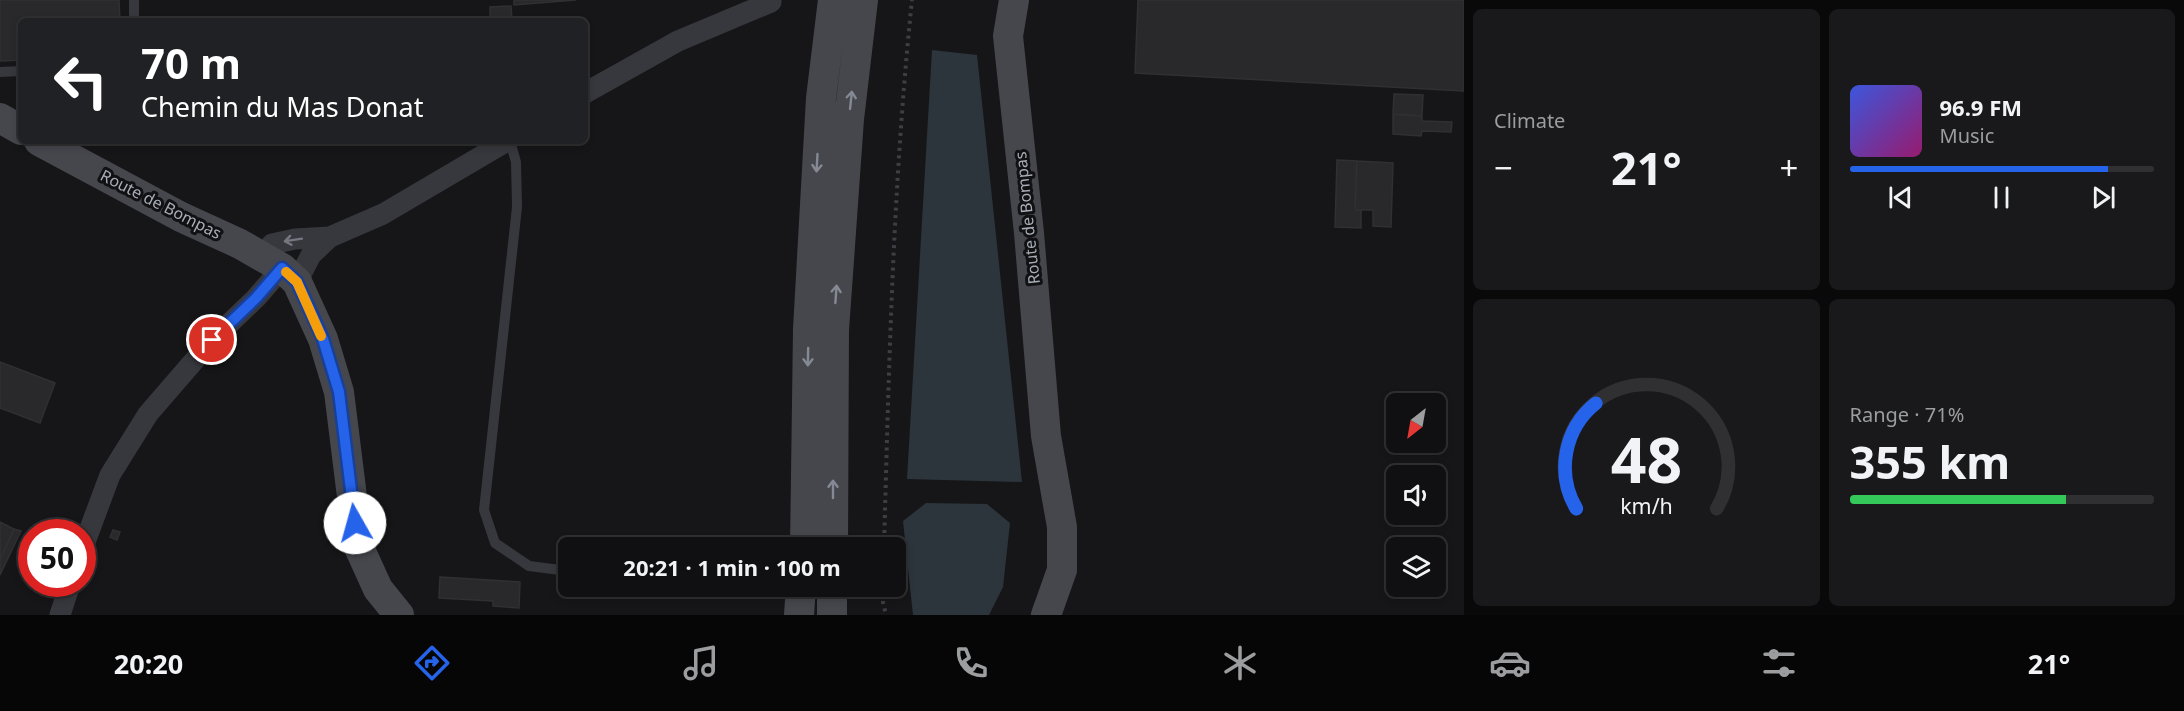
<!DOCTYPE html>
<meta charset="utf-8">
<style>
body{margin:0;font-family:"Noto Sans",sans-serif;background:#19191b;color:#f1f3f6;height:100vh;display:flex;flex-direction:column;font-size:22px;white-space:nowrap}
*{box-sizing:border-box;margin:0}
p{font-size:20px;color:#9c9d9f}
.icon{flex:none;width:33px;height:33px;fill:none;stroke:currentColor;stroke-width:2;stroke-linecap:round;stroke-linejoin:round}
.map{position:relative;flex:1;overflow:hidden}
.side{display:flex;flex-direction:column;gap:9px;padding:9px;background:#09090a;width:720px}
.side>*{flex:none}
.top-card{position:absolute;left:18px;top:18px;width:570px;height:126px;border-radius:9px;box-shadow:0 3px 9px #0003,0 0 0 2px #303032;background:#202124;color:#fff;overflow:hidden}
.needle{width:39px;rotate:211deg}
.buttons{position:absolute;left:1386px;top:393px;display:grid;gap:12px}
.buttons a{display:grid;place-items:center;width:60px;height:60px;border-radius:9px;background:#101012;box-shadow:0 3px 9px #0003,0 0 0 2px #303032;font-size:30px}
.speed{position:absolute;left:18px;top:519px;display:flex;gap:12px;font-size:30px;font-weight:700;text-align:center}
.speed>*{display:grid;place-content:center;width:78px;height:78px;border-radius:50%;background:#101012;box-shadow:0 3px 9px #0003,0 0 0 2px #303032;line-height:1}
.speed .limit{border:9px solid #d22;background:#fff;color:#111}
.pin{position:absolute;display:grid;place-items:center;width:51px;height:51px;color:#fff;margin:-26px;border:3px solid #fff;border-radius:50%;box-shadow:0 2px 6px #0007}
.me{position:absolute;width:66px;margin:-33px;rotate:353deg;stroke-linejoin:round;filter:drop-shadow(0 0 4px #0008)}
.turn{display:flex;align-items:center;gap:21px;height:126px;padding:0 24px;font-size:27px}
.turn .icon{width:78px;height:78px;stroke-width:2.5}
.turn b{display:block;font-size:42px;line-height:51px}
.big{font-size:45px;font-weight:700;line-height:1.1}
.side .tile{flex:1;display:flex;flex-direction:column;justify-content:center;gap:9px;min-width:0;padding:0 21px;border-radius:9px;background:#19191b}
.side .dial{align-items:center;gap:0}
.dial svg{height:156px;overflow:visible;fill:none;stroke:#303032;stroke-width:7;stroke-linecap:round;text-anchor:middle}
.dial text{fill:#f1f3f6;stroke:none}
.song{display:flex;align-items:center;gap:18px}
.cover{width:72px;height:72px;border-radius:9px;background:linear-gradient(135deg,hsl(230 70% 55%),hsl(320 70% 35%))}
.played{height:6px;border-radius:3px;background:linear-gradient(90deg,#2563eb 85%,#303032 85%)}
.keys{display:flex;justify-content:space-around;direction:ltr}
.heat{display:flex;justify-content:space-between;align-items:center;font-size:33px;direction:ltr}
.charge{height:9px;border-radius:4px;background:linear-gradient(90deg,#34c759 71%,#303032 0)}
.side .tiles{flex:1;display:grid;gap:9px;grid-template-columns:repeat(2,1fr)}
.trip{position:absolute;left:558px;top:537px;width:348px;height:60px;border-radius:9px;background:#101012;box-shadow:0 3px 9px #0003,0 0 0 2px #303032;font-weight:700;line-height:60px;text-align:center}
.tab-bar{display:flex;height:96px;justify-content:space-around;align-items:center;background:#060607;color:#9c9d9f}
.tab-bar .icon{width:42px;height:42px}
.tab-bar .current{color:#2563eb}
.tab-bar b{font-size:27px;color:#f1f3f6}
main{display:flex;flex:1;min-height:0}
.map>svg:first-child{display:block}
.water{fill:#2c353c}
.building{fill:#29292c;stroke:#303034;stroke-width:1.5}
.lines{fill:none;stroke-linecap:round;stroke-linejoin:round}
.path{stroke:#3d3f44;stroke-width:4;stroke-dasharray:3 4.5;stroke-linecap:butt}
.service{stroke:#37383d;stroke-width:10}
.minor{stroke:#37383d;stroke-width:21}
.secondary{stroke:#45474d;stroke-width:30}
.oneway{stroke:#858993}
.oneway2{stroke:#757881}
.route-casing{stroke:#184099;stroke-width:15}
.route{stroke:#2563eb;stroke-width:10}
.slow{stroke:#f59e0b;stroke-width:10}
.labels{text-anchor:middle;stroke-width:6;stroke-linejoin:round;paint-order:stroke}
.street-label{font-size:16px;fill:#a8adb8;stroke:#111113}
</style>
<main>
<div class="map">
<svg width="1464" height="615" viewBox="0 0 1464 615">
<rect width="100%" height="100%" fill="#161618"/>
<path class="water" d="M 932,50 L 977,55 L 1022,482 L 907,479 Z
M 926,503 L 987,504 L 1010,523 L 1003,587 L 989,615 L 913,615 L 903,521 Z"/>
<path class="building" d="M 0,0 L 119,0 L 120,21 L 21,21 L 21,60 L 0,61 Z
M 514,0 L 576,0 L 514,5 Z
M 1138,0 L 1464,0 L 1464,91 L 1135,73 Z
M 511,6 L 512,21 L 490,21 L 490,7 Z
M 1394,94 L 1423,95 L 1422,116 L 1393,114 Z
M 1393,114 L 1422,116 L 1422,121 L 1452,122 L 1451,132 L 1422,131 L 1421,136 L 1393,134 Z
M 1337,160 L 1357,161 L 1355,210 L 1361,210 L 1361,228 L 1335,227 Z
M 1357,161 L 1393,163 L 1391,227 L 1373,226 L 1373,210 L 1355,210 Z
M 0,362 L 55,383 L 40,423 L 0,408 Z
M 0,522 L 14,529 L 0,560 Z
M 14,529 L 21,531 L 0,575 L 0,560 Z
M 113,530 L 120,532 L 117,540 L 110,537 Z
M 440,577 L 520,582 L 519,608 L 493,606 L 493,601 L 439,598 Z"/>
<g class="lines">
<path class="path" d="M 884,548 C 889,365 893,182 912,0
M 883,586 L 883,602 L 886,615"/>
<path class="service" d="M 134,0 L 134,21
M 0,72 L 21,71
M 510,141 L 516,162 L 517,207 L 484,510 L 495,543 L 529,566 L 568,571"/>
<path class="minor" d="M 585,93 L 678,41 L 771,2
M 262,257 L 272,244 L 295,239 L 330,237
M 297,282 L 311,255 L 330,237 L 383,214 L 507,141
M 82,550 L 110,475 L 148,414 L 212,340 L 256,298 L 282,268
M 60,615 L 70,584"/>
<path class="secondary" d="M 1014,0 L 1008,36 L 1029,233 L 1046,436 L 1062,527 L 1062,570 L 1046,615
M 0,118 L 21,130
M 39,141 L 181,217 L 240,244 L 282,268 L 297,282 L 323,339 L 339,392 L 358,545 L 378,589 L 399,615
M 805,548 L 808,329 L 821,98 L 833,0
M 833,548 L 834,330 L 849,119 L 863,0
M 799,615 L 801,586
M 832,615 L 832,586"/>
</g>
<defs><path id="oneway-shaft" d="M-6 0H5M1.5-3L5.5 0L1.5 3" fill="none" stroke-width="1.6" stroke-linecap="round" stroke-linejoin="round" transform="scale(1.5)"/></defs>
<g class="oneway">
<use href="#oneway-shaft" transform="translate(851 100) rotate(-84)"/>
<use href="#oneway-shaft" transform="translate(817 163) rotate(93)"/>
<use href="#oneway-shaft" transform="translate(836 294) rotate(-86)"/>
<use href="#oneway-shaft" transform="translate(808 357) rotate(91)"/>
<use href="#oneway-shaft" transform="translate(833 489) rotate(-90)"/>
</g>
<use class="oneway2" href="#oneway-shaft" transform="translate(293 240) rotate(171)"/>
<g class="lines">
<g class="route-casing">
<path id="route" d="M 212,340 L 256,298 L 282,268 L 297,282 L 323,339 L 339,392 L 355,523"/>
</g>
<use href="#route" class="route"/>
<path class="slow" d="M 286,272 L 297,282 L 321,336"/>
</g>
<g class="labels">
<g class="street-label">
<text transform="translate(161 204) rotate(27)" y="6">Route de Bompas</text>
<text transform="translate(1027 218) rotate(-96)" y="6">Route de Bompas</text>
</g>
</g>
</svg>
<div class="buttons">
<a><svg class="needle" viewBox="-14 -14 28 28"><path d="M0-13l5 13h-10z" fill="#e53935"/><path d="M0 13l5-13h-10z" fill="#9c9d9f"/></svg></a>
<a><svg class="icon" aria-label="sound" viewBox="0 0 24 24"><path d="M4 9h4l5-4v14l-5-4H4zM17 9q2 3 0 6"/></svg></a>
<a><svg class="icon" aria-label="layers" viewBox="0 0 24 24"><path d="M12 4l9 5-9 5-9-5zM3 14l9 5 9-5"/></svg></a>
</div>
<div class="speed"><div class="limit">50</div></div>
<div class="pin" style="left:212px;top:340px;background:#d93025"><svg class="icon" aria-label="arrive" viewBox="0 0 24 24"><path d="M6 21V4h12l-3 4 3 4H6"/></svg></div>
<svg class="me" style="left:355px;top:523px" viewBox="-20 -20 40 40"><circle r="19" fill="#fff"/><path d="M0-13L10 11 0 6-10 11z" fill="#2563eb"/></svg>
<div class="trip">20:21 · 1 min · 100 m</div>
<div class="top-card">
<div class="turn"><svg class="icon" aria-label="left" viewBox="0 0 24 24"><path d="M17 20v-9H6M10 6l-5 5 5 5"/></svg><div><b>70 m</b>Chemin du Mas Donat</div></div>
</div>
</div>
<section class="side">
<div class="tiles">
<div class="tile"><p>Climate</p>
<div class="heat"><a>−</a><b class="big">21°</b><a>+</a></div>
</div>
<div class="tile">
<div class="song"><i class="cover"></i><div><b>96.9 FM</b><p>Music</p></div></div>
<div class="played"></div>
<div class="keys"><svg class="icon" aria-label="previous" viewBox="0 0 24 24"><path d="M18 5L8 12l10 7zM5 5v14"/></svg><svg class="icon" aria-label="pause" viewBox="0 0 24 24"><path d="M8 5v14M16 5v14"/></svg><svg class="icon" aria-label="next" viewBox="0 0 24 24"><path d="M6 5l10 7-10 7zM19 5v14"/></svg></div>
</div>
<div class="tile dial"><svg viewBox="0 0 100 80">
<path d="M14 69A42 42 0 1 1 86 69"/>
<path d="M14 69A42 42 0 0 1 24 15" stroke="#2563eb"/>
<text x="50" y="56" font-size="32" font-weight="700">48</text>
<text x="50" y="72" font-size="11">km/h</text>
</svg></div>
<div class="tile"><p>Range · 71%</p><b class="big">355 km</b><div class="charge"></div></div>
</div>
</section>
</main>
<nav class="tab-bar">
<b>20:20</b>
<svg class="icon current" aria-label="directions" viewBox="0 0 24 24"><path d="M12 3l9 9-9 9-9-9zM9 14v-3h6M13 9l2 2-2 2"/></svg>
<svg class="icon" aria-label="music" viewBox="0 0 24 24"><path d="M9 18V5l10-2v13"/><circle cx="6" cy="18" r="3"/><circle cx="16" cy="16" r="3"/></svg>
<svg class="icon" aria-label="phone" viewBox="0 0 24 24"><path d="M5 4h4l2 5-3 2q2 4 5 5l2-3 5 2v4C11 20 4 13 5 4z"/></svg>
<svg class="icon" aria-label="climate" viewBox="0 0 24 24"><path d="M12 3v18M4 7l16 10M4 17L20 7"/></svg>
<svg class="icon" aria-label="car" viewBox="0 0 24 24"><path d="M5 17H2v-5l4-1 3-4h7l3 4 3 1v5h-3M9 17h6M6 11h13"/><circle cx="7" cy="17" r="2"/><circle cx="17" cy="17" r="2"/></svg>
<svg class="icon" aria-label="filters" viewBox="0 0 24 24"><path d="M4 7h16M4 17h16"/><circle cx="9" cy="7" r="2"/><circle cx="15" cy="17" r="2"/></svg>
<b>21°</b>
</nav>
